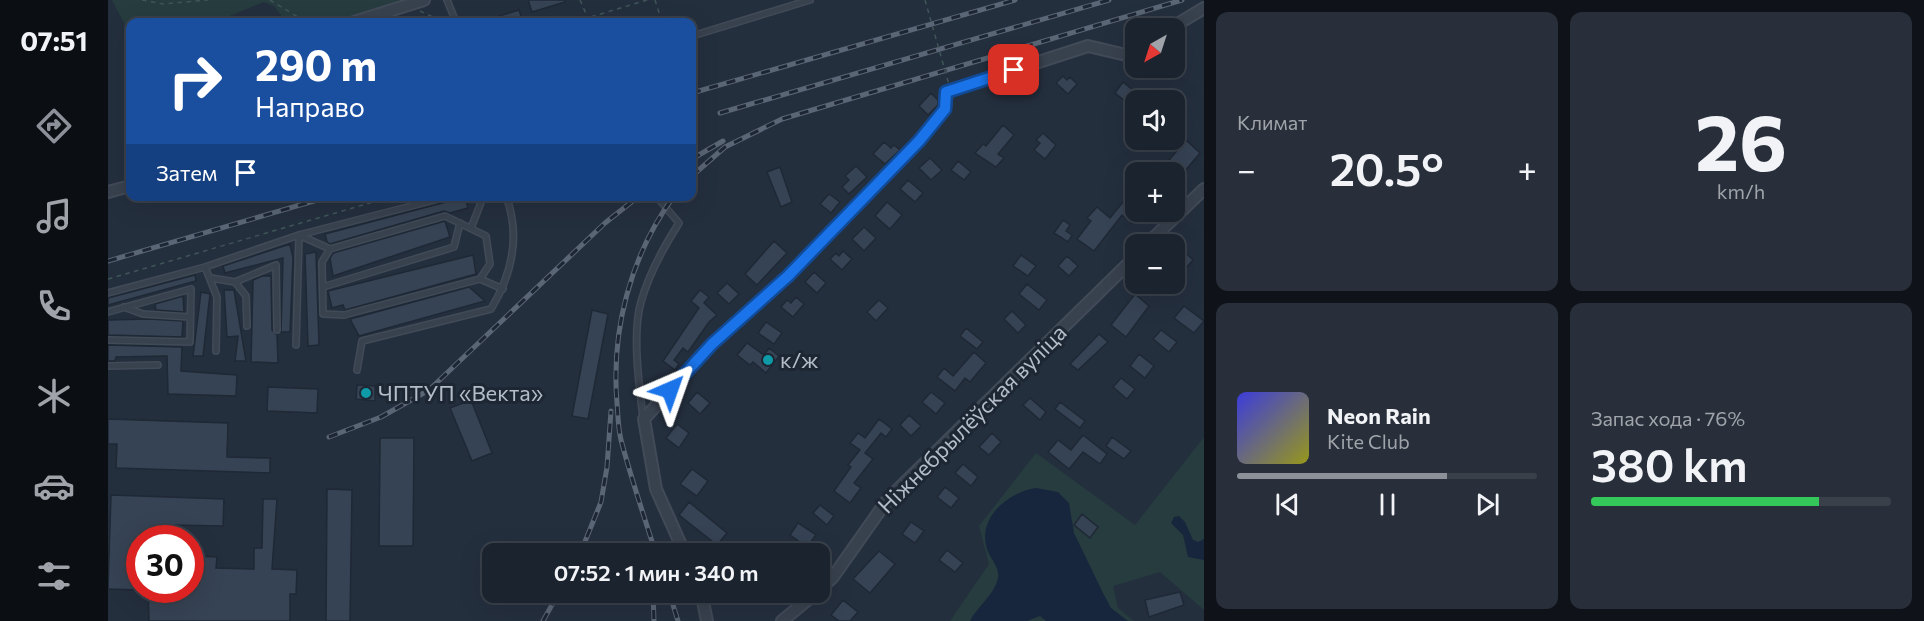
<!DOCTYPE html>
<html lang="ru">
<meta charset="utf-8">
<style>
body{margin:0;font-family:Commissioner,sans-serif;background:#282f3a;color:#f1f3f6;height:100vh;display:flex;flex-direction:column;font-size:22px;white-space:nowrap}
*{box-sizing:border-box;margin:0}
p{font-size:20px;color:#a0a4aa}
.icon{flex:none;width:33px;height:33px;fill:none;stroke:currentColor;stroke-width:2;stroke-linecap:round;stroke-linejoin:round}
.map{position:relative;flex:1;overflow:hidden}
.side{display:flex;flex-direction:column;gap:12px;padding:12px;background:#0f1319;width:720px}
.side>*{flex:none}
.guide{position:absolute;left:18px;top:18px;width:570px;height:183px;border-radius:12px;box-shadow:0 6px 24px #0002,0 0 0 2px #39404a;background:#1a4fa0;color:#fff;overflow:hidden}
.needle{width:39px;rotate:219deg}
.tools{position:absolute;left:1017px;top:18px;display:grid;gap:12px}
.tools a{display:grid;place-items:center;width:60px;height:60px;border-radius:12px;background:#1b232e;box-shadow:0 6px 24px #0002,0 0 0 2px #39404a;font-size:30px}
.speed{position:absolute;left:18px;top:525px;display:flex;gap:12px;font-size:30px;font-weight:700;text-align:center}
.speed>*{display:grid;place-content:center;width:78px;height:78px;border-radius:50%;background:#1b232e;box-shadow:0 6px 24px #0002,0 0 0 2px #39404a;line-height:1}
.speed .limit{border:9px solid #d22;background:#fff;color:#111}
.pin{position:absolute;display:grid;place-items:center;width:51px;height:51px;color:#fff;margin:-26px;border-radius:12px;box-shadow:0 3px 9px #0006}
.me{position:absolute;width:66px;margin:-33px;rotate:43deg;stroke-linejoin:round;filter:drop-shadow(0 0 4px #0008)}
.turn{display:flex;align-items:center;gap:21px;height:126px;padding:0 30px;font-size:27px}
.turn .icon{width:78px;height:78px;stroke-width:2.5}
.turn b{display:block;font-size:42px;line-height:51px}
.then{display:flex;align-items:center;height:57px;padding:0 30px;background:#0003;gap:12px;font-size:22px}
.big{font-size:45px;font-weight:600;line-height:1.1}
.side .tile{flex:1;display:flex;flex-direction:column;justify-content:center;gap:9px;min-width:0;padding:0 21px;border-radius:12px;background:#282f3a}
.side .dial{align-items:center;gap:0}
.dial b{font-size:78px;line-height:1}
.song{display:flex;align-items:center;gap:18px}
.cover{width:72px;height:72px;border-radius:9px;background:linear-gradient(135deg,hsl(240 70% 55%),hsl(60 70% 35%))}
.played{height:6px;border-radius:3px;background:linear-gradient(90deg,#8c9099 70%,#39404a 70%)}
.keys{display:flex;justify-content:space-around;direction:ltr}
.heat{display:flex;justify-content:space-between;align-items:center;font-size:33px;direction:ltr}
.charge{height:9px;border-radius:4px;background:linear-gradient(90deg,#34c759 76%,#39404a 0)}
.side .tiles{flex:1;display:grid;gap:12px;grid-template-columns:repeat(2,1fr)}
.trip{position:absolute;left:374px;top:543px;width:348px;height:60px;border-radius:12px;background:#1b232e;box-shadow:0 6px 24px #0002,0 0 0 2px #39404a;font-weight:600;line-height:60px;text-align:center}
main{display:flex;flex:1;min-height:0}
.dock{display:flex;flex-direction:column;width:108px;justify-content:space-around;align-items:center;background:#0b0e12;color:#a0a4aa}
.dock .icon{width:42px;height:42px}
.dock .active{color:#8c9099}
.dock b{font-size:27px;color:#f1f3f6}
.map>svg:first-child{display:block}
.green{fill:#263c3f}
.water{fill:#17263c}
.building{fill:#364354;stroke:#1f2835;stroke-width:1.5}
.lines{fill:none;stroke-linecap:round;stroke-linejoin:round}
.lane-casing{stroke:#414a57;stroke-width:8}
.street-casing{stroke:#414a57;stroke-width:14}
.path{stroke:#3f5557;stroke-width:1.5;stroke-dasharray:4.5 4.5;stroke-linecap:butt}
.lane{stroke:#38414e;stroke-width:5}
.street{stroke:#38414e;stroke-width:10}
.rail-casing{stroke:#5a6575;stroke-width:5}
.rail{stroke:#1d2633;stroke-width:3;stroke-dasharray:9;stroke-linecap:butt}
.path-bridge{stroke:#3f5557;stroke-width:1.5;stroke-dasharray:4.5 4.5;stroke-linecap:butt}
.route-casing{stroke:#114b97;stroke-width:15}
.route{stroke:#1a73e8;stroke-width:10}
.culture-dot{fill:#0f9aa8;stroke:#1d2633;stroke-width:2}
.labels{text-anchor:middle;stroke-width:6;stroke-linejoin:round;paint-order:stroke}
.poi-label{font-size:22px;fill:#b4bcc9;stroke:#1d2633;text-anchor:start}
.street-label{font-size:22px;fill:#b4bcc9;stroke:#1d2633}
</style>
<main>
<nav class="dock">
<b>07:51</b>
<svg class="icon active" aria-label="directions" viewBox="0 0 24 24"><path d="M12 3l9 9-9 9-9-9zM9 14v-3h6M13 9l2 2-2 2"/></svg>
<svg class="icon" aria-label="music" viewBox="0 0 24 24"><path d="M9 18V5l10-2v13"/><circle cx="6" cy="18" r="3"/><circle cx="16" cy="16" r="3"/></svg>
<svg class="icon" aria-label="phone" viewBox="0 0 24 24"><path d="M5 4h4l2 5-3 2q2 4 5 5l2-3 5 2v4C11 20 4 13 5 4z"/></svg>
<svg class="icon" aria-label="climate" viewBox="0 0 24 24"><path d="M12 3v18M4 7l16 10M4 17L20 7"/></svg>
<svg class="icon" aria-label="car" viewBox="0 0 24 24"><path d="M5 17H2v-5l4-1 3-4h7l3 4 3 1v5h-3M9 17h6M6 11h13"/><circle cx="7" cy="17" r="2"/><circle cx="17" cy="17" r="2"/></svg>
<svg class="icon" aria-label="filters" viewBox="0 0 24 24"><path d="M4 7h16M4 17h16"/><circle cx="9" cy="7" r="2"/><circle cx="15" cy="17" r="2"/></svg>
</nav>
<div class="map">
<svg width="1096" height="621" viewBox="0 0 1096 621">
<rect width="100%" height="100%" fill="#242f3e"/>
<path class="green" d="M 4,0 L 299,0 L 226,22 L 178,22 L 166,6 L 156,2 L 107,22 L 22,22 L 22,35 Z
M 1096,437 L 1096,610 L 1052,572 L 1005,586 L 1010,608 L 1026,621 L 842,621 L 881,564 L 871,526 L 928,453 L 1027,525 Z"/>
<path class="water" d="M 928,488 L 950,492 L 961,503 L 966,533 L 995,593 L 1003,608 L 1020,621 L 938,621 L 932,616 L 919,621 L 862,621 C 869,607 887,594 890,578 C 892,567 882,559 879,549 C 869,518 900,492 928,488 Z
M 1071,516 L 1077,522 L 1085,540 L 1090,542 L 1096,539 L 1096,560 L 1080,557 L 1075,535 L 1063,523 L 1066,517 Z"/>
<path class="building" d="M 420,0 L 456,0 L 457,2 L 424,12 Z
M 411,10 L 415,22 L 376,22 L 375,21 Z
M 955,76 L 959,80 L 962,77 L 969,84 L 960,94 L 948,83 Z
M 1015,82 L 1026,91 L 1017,101 L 1007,93 Z
M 823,93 L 830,100 L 830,105 L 820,115 L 811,106 Z
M 895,125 L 906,135 L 890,154 L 896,158 L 888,167 L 867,153 L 875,144 L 878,146 Z
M 935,133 L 948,145 L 937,159 L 926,150 L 932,143 L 928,140 Z
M 1078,140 L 1092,153 L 1066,184 L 1066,172 L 1051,172 Z
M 776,142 L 783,148 L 786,145 L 792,150 L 777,164 L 765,154 Z
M 822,158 L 834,170 L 823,180 L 811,168 Z
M 850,161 L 863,172 L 856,180 L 843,170 Z
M 748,166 L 759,177 L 741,194 L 734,187 L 741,180 L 737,176 Z
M 672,167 L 684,202 L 673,207 L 659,172 Z
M 800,180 L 815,193 L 807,202 L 792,189 Z
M 1028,186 L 1028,212 L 1032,214 L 1024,224 L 1014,215 L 986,251 L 969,239 L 983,221 L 979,218 L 989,207 L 1002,218 Z
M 721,194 L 732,202 L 723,213 L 712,204 Z
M 357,197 L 360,208 L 342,213 L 336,211 L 222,244 L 219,242 L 217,234 Z
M 779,202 L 794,215 L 782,229 L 767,216 Z
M 955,220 L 962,225 L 958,231 L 964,235 L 960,242 L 946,233 Z
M 337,221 L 342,237 L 225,276 L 222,258 L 225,253 Z
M 756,227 L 768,238 L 756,251 L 744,239 Z
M 666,241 L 679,253 L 649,285 L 637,274 Z
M 182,244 L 185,258 L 182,332 L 173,332 L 175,258 L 117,273 L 115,266 Z
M 1073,248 L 1085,260 L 1077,269 L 1066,259 L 1066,255 Z
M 735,251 L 744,259 L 734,270 L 722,259 L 728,253 L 731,256 Z
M 208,252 L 211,345 L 200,346 L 197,254 Z
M 365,255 L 368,274 L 237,310 L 235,305 L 224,308 L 220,291 Z
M 913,255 L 928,266 L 920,276 L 905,266 Z
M 959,256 L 970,266 L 961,276 L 950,266 Z
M 706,272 L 718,283 L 709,293 L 697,282 Z
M 87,275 L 88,281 L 0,305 L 0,298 Z
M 154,276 L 163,276 L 164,330 L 169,335 L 170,363 L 143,362 L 145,280 Z
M 619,283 L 631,294 L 621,304 L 609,293 Z
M 919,284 L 939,300 L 931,310 L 911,294 Z
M 361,287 L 377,301 L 251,336 L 242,319 Z
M 116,290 L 126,290 L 138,361 L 127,361 L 130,336 L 119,337 Z
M 592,290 L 601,297 L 596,303 L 609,315 L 601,322 L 580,352 L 575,348 L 566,360 L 571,364 L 567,370 L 555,361 L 591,308 L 583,301 Z
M 93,292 L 102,294 L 95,356 L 85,356 Z
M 1027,294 L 1041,306 L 1018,337 L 1003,325 Z
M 75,296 L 76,312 L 48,310 L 47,304 Z
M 688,297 L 696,304 L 685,317 L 673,307 L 679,300 L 683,303 Z
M 771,300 L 780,308 L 768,321 L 759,312 Z
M 1076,306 L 1096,321 L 1086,333 L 1066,318 Z
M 484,310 L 500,314 L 480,419 L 464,416 Z
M 904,311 L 918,325 L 910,333 L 896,319 Z
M 41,319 L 75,321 L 74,337 L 0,335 L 0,320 Z
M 658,322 L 674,333 L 666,344 L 650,333 Z
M 858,328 L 875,342 L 869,349 L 852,336 Z
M 1053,330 L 1069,342 L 1061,352 L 1045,339 Z
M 991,334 L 1000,342 L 970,370 L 962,364 Z
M 639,343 L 656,355 L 661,348 L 671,356 L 658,373 L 645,362 L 642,365 L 629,355 Z
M 0,345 L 74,347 L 73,371 L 129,375 L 128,396 L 60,394 L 59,356 L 8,357 L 7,361 L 0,361 Z
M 866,352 L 878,363 L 862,382 L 857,378 L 847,391 L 829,377 L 836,368 L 845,376 Z
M 1031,354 L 1046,366 L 1037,378 L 1022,366 Z
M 1013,378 L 1027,389 L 1019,399 L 1005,387 Z
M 249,385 L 267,386 L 267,401 L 248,399 Z
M 160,387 L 210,389 L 209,413 L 159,411 Z
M 589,392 L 602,403 L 592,414 L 580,403 Z
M 823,392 L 837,403 L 828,414 L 814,402 Z
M 922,398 L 938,412 L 932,420 L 915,405 Z
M 363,400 L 384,453 L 364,461 L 342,408 Z
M 952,402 L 977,421 L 972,428 L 947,409 Z
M 801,415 L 813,426 L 803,436 L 792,425 Z
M 0,419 L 120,423 L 119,457 L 162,458 L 162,473 L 8,468 L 9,444 L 0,444 Z
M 771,419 L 784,429 L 778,437 L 773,433 L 757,453 L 765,459 L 746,483 L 753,488 L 742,503 L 726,491 L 743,467 L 740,465 L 752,450 L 742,443 L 750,433 L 757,438 Z
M 569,424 L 581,433 L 571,448 L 558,438 Z
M 884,433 L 893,442 L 881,455 L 871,447 Z
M 975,435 L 999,454 L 992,464 L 975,452 L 961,469 L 940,452 L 950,440 L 963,450 Z
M 1004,437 L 1023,451 L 1016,459 L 998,446 Z
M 272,438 L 306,438 L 305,546 L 271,546 Z
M 855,464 L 870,477 L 863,486 L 847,473 Z
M 584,469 L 600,481 L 589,496 L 572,484 Z
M 837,487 L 851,498 L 843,508 L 829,497 Z
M 219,489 L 244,490 L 242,621 L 218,621 Z
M 3,495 L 116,499 L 115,526 L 66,525 L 66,538 L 32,538 L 32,590 L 0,589 Z
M 155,499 L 169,499 L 164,569 L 189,570 L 188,594 L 182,594 L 182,621 L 41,621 L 40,590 L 82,590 L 82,567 L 88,567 L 89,556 L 109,557 L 108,568 L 146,569 L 146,548 L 154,548 Z
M 581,502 L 619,533 L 609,545 L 571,515 Z
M 712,505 L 726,516 L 719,525 L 705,513 Z
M 974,514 L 990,527 L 982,538 L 966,525 Z
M 803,522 L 816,531 L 807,543 L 794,534 Z
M 690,523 L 708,535 L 699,547 L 682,535 Z
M 839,550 L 855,563 L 847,572 L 831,560 Z
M 771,551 L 787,564 L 762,593 L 745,579 Z
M 1072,592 L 1076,605 L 1041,617 L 1037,600 Z
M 735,600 L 750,612 L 742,621 L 731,621 L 723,615 Z"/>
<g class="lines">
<g class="lane-casing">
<path id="lane" d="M 339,0 L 348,22
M 584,36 L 702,0
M 363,228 L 374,200 L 370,196
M 191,235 L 222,249 L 337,216 L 378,236 L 382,264 L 372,279
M 222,249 L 214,262 L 215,314 L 236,315 L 372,279 L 395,289
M 97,267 L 109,297 L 108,351
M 103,278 L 127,282 L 168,265 L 169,330
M 127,282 L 138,296 L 139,326
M 215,287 L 346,247 L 352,223
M 0,293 L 97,267 L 191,235 L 342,196
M 16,307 L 35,314 L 82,317
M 0,312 L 83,289 L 82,342 L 0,340
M 188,345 L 191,235
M 0,366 L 50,365
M 249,370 L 254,341 L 383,309 C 404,274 413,236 398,196
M 535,417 C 531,386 524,332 533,302 C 541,273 555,248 571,223 L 548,196"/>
</g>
<g class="street-casing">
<path id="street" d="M 246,22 L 316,0
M 1063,28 L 1096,8
M 0,192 L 22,186
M 1039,244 L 1096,189
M 577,554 L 548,489 L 536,419 L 604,344 L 680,276 L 811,141 L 837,109 L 838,92 L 980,46 L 1018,55 L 1028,53
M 711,590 L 725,577 L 780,499 L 1028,256
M 593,592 L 599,621
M 674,621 L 709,592"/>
</g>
<path class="path" d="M 34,0 L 55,4 L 100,0
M 162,0 L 198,22
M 472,0 L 479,16
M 547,0 L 554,22
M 312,11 L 336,22
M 466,22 L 539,0
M 0,279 L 286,196"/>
<use href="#lane" class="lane"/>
<use href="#street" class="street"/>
<g class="rail-casing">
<path id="rail" d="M 584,93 L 907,0
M 612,113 L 1001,0
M 584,159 L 615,141
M 584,176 L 617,147 L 674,119 L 1074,0
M 0,261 L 223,196
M 221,437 L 273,417 L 321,390 L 497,223 L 531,196
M 472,554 L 493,502 L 499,467 L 503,411
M 548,554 C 536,516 523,478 513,440 C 510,428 510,415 509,403 C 503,331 522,256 566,196
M 545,592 L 546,621
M 561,592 L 570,621
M 435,621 L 451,592"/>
</g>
<use href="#rail" class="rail"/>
<path class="path-bridge" d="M 817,0 L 845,99"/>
</g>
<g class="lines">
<g class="route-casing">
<path id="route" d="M 562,390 L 604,344 L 680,276 L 811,141 L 837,109 L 838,92 L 906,70"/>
</g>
<use href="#route" class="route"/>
</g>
<g class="culture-dot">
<circle cx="660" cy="360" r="6"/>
<circle cx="258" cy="393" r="6"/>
</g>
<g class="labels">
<g class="poi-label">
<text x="672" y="368">к/ж</text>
<text x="270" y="401">ЧПТУП «Векта»</text>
</g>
<g class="street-label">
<text transform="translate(864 419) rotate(-45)" y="8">Ніжнебрылёўская вуліца</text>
</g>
</g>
</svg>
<div class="tools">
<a><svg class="needle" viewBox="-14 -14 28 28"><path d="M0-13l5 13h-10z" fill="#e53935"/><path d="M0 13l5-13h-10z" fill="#a0a4aa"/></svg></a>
<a><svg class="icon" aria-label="sound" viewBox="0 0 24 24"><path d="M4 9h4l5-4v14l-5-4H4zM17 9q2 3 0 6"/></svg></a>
<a>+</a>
<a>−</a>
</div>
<div class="speed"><div class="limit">30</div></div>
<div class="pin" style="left:906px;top:70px;background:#d93025"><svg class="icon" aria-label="arrive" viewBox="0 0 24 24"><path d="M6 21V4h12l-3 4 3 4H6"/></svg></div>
<svg class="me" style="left:562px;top:390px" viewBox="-20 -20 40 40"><path d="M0-17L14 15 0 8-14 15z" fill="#1a73e8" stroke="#fff" stroke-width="4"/></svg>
<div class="trip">07:52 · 1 мин · 340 m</div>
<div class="guide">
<div class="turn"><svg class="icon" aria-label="right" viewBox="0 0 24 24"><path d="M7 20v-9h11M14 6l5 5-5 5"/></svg><div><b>290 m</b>Направо</div></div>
<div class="then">Затем<svg class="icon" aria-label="arrive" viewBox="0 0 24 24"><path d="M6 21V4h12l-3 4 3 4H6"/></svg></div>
</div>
</div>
<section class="side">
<div class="tiles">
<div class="tile"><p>Климат</p>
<div class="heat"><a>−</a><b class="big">20.5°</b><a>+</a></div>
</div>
<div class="tile dial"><b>26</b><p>km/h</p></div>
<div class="tile">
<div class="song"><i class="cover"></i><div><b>Neon Rain</b><p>Kite Club</p></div></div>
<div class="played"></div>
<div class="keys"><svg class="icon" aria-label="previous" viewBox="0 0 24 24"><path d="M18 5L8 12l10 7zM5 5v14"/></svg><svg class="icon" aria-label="pause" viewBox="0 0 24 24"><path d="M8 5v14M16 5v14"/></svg><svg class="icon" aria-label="next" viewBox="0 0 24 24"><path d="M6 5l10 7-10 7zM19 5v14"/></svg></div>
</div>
<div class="tile"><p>Запас хода · 76%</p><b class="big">380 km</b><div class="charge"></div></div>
</div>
</section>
</main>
